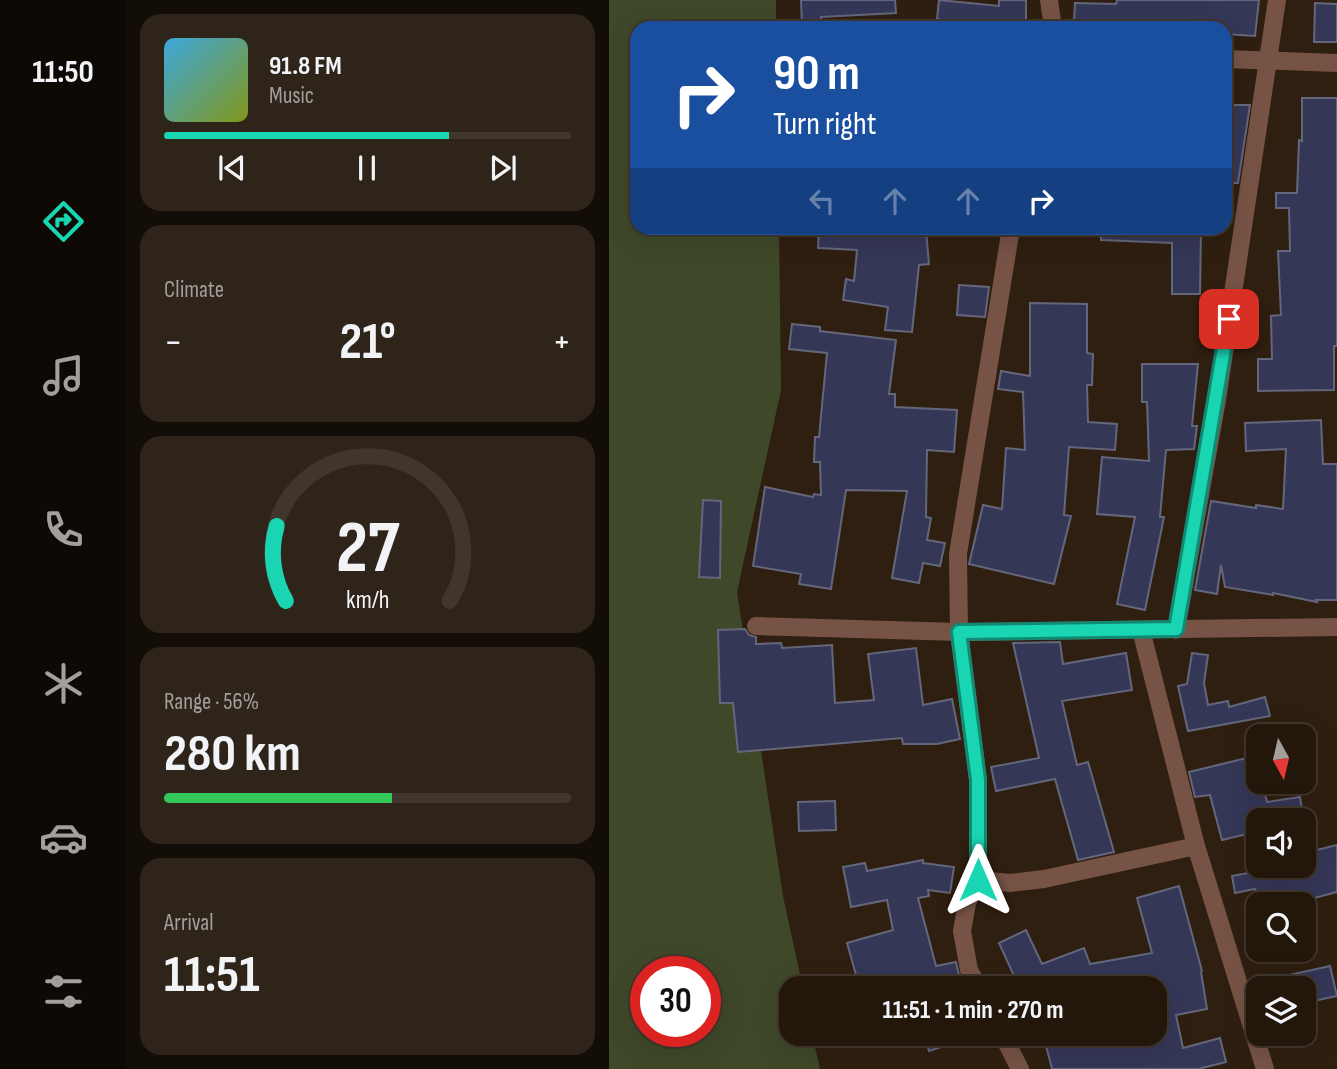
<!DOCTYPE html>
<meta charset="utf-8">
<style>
body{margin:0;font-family:"Sofia Sans Condensed",sans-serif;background:#2f241a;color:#f1f3f6;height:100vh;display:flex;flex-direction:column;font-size:26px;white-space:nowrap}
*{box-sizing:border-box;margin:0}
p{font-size:23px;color:#a39f9d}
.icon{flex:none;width:38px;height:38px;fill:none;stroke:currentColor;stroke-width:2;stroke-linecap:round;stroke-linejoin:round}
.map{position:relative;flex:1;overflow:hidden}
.details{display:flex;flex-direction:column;gap:14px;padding:14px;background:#130d07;width:483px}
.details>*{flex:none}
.top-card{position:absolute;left:21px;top:21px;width:602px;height:214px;border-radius:21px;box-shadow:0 7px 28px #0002,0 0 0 2px #40362d;background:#1a4fa0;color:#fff;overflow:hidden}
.needle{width:46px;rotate:172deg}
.tools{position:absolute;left:637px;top:724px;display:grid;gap:14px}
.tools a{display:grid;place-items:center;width:70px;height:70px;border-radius:14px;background:#23170c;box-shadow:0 7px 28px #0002,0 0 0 2px #40362d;font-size:35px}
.speed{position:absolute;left:21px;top:956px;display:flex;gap:14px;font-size:35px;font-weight:700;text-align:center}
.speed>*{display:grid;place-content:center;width:91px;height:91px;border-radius:50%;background:#23170c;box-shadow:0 7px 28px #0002,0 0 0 2px #40362d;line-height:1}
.speed .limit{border:10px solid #d22;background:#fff;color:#111}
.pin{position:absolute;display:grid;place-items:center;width:60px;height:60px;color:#fff;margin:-30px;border-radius:14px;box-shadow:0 4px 10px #0006}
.me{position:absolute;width:77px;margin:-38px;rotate:0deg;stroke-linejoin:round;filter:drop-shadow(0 0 5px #0008)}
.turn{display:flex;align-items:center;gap:24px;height:147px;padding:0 28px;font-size:32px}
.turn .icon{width:91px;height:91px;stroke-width:2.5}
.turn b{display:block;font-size:49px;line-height:60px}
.lanes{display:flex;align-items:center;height:66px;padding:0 28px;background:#0003;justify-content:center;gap:35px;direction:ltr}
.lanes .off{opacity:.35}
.big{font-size:52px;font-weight:700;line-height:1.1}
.details .widget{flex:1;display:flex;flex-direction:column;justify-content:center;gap:10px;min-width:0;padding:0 24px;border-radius:21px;background:#2f241a}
.details .dial{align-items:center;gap:0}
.dial svg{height:182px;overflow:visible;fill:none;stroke:#40362d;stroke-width:7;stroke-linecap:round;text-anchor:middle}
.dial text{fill:#f1f3f6;stroke:none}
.song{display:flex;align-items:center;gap:21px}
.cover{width:84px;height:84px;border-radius:10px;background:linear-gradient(135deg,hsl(200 70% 55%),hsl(70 70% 35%))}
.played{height:7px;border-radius:4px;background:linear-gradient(90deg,#1ad5b2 70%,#40362d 70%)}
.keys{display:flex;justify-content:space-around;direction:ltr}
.heat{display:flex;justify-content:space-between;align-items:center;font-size:38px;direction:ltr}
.charge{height:10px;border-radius:5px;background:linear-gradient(90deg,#34c759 56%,#40362d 0)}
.trip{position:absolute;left:170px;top:976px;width:388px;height:70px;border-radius:21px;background:#23170c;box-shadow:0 7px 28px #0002,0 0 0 2px #40362d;font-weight:700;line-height:70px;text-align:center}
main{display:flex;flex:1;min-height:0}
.tabs{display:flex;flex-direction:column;width:126px;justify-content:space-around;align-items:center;background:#0e0905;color:#a39f9d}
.tabs .icon{width:49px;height:49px}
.tabs .on{color:#1ad5b2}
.tabs b{font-size:32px;color:#f1f3f6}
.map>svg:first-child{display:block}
.green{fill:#3f4929;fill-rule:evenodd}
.building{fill:#353757;stroke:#64667c;stroke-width:2}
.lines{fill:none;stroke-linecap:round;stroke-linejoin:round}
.street{stroke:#765345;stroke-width:18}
.route-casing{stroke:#118a74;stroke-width:18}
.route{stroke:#1ad5b2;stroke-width:12}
</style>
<main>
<nav class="tabs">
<b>11:50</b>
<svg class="icon on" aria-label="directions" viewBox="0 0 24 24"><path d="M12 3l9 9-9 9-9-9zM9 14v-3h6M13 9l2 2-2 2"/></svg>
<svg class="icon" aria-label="music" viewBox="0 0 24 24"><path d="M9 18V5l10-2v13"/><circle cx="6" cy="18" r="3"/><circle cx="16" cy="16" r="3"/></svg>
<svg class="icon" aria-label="phone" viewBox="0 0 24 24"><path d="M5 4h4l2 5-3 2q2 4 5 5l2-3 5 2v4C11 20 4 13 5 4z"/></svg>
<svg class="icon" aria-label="climate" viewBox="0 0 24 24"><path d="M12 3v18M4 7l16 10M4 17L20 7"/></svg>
<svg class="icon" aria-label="car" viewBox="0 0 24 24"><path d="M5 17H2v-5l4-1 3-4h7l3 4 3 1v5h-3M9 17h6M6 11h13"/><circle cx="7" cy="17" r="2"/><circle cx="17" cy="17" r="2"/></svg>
<svg class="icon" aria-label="filters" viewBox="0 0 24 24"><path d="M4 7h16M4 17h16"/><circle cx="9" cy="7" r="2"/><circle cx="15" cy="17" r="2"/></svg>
</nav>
<section class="details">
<div class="widget">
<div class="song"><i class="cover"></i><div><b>91.8 FM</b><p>Music</p></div></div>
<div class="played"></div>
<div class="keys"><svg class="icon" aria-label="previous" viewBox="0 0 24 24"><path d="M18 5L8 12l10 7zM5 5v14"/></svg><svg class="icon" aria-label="pause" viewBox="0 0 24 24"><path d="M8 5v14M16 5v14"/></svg><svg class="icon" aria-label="next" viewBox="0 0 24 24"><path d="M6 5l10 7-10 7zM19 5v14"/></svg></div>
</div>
<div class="widget"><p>Climate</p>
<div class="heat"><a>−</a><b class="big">21°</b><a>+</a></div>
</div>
<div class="widget dial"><svg viewBox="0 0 100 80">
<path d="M14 69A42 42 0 1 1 86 69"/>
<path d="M14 69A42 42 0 0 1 10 36" stroke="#1ad5b2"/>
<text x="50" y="56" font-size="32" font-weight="700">27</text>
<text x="50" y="72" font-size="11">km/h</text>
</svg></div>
<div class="widget"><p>Range · 56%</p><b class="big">280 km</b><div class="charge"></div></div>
<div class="widget"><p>Arrival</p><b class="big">11:51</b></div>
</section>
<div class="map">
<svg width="728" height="1069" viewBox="0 0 728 1069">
<rect width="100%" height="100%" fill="#2f1f10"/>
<path class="green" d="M 0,0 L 167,0 L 167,28 L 28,28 L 28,228 L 170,228 L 172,390 L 128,592 L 174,896 L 194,989 L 182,989 L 182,1034 L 203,1034 L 211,1069 L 0,1069 ZM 37,971 L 96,971 L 96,1031 L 37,1031 Z"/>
<path class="building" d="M 192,0 L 286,0 L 287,13 L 212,17 L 212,24 L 193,25 Z
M 330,0 L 390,6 L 390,0 L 417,0 L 417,28 L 388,28 L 328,19 Z
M 508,0 L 650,0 L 646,36 L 616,34 L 616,28 L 502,26 L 502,21 L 465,20 L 466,3 L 507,4 Z
M 706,3 L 728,4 L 728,42 L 705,42 Z
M 693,98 L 728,98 L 728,346 L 725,346 L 725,390 L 649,391 L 649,359 L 663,359 L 662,316 L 672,315 L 669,251 L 681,251 L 680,208 L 667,208 L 667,193 L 688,193 L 690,140 L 693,141 Z
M 616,105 L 641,105 L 629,183 L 616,183 Z
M 210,228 L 287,232 L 317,230 L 320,264 L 310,265 L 303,332 L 276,330 L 279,307 L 234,300 L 237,279 L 245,281 L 248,250 L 209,248 Z
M 492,228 L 592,228 L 591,294 L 563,294 L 563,243 L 492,240 Z
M 350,285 L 380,287 L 376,317 L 348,315 Z
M 421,303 L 478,304 L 478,353 L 484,354 L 483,385 L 478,385 L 479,422 L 508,424 L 506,450 L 460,447 L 455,515 L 462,516 L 445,584 L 360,564 L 374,505 L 393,509 L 397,448 L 416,450 L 414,392 L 389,389 L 392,371 L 421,376 Z
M 183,324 L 211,327 L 211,331 L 287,340 L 280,394 L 286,394 L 286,407 L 348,410 L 345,452 L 318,450 L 317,517 L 322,518 L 318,540 L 336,543 L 331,566 L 314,563 L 310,583 L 283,578 L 298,491 L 237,490 L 222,589 L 190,584 L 192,574 L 144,566 L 156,487 L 204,497 L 205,494 L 212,495 L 211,462 L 205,462 L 206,437 L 210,437 L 218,353 L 180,349 Z
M 533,364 L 589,364 L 583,426 L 588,426 L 585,449 L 557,450 L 551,517 L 555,517 L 536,610 L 508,604 L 526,517 L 488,514 L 493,457 L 540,461 L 538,402 L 533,402 Z
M 712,420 L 714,464 L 728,464 L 728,600 L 707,600 L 708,602 L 664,593 L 664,595 L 616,587 L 612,565 L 608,594 L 586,590 L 602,501 L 647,508 L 647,505 L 674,509 L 677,449 L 637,451 L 636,423 Z
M 94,500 L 112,501 L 111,578 L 90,577 Z
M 136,629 L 140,635 L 147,637 L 147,644 L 172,643 L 173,648 L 223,645 L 226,703 L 265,700 L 259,654 L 307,648 L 314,705 L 343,699 L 351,739 L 328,744 L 294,744 L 293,738 L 129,752 L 124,703 L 111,703 L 109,630 Z
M 451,642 L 454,664 L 517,653 L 523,690 L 453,701 L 468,765 L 479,762 L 505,852 L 469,860 L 446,779 L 387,791 L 382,767 L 430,758 L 404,643 Z
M 583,653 L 599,655 L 595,683 L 599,705 L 619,701 L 620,707 L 656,697 L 661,716 L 579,731 L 569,686 L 578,684 Z
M 646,756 L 649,782 L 653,782 L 658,802 L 691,797 L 695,821 L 649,821 L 649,826 L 636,829 L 638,834 L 613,840 L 601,795 L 586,797 L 580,772 Z
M 226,801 L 227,830 L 190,831 L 189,802 Z
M 728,845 L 728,892 L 679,905 L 652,905 L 646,889 L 626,893 L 623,876 L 676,866 L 695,866 L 695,853 Z
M 314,860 L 314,863 L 345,867 L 341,893 L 319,890 L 320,896 L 309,898 L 327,966 L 347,962 L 350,975 L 357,989 L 251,989 L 238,943 L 284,930 L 278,900 L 242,907 L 234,867 L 256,863 L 258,871 Z
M 570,886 L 593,971 L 592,972 L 598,1009 L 567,1015 L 574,1048 L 611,1038 L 617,1062 L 589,1069 L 443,1069 L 434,1034 L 546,1034 L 546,986 L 530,989 L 411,989 L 390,943 L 417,930 L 433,964 L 475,948 L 481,964 L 543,953 L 528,898 Z
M 721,966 L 728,996 L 695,1003 L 695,989 L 649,989 L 648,982 Z
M 315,1034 L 362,1034 L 363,1037 L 320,1051 Z"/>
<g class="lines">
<path class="street" d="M 440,0 L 444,28
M 616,59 L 728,63
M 147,626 L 350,632 L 728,627
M 532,630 L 587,846 L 656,1069
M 567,630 L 608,400 L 668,0
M 369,880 L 401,883 L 435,879 L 587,846
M 370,989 L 360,970 L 353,931 L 358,903 L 369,880 L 369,780 L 350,632 L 349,554 L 402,228
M 393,1034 L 411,1069"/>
</g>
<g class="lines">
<g class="route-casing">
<path id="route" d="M 369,880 L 369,780 L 350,632 L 567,629 L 620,319"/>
</g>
<use href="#route" class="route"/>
</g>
</svg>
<div class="tools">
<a><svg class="needle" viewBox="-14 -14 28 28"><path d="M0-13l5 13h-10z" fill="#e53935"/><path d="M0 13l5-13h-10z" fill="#a39f9d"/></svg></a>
<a><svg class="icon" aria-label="sound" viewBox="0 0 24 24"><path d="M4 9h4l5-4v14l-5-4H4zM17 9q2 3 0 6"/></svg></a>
<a><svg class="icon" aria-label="search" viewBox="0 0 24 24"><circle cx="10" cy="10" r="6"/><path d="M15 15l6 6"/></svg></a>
<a><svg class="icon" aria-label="layers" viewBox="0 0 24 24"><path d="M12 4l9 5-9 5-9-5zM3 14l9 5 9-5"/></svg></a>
</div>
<div class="speed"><div class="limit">30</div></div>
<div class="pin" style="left:620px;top:319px;background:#d93025"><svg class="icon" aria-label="arrive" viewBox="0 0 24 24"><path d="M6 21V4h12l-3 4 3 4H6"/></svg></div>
<svg class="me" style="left:369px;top:880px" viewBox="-20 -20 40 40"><path d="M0-17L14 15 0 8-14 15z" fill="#1ad5b2" stroke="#fff" stroke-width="4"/></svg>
<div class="trip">11:51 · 1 min · 270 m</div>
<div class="top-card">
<div class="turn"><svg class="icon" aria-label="right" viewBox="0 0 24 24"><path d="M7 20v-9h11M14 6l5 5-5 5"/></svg><div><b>90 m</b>Turn right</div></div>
<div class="lanes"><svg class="icon off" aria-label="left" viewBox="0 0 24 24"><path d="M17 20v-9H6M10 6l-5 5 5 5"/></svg><svg class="icon off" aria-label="ahead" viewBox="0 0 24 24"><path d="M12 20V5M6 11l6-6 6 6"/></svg><svg class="icon off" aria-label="ahead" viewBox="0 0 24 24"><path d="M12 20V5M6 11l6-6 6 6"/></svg><svg class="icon" aria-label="right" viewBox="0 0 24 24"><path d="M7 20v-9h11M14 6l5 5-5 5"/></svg></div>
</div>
</div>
</main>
